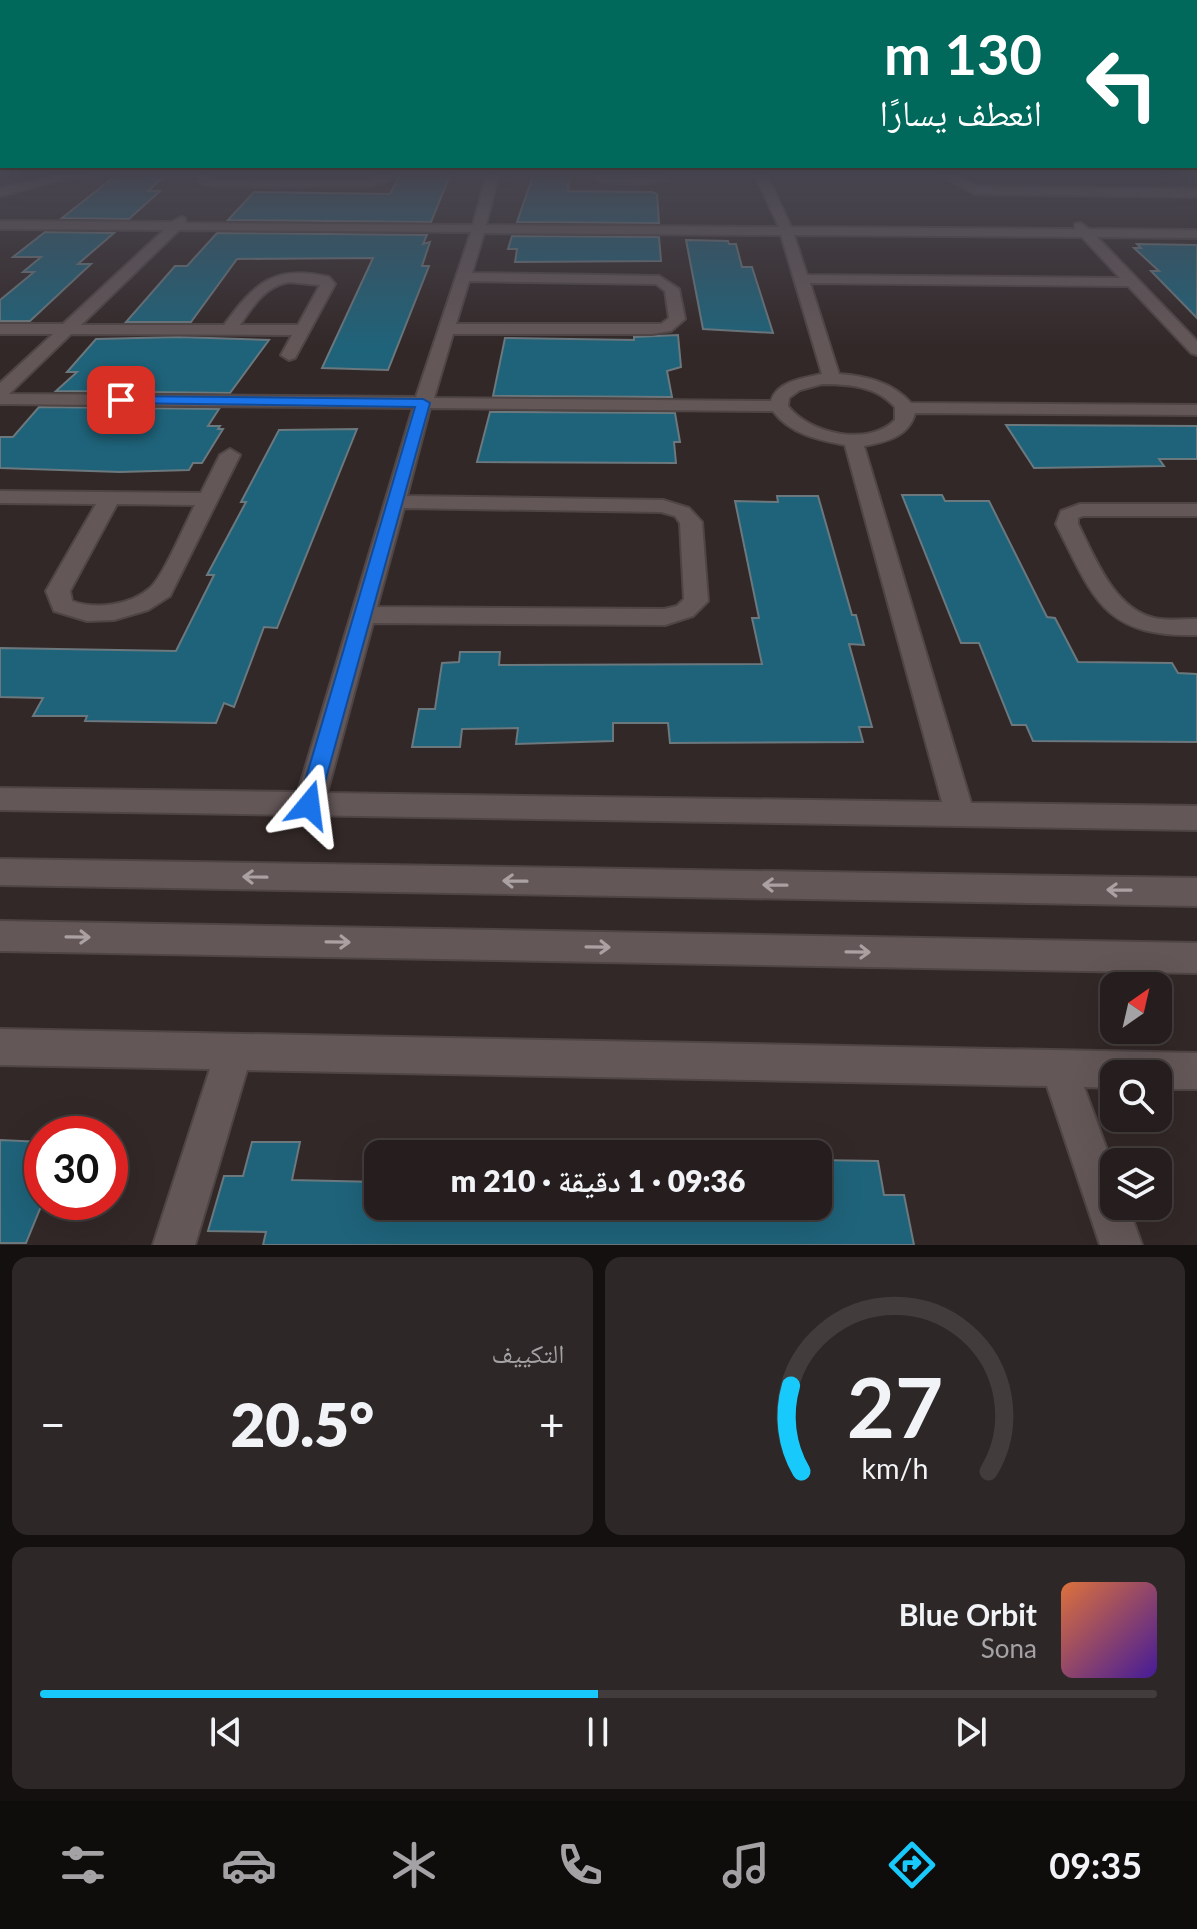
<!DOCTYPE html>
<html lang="ar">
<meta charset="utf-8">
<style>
body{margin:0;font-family:Lato,"Noto Naskh Arabic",sans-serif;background:#2e2727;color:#f1f3f6;direction:rtl;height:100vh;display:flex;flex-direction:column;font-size:30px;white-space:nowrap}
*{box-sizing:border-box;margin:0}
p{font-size:26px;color:#a4a2a4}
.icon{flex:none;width:44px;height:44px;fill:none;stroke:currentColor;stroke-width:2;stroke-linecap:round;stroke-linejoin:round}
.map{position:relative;height:1245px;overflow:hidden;direction:ltr}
.drawer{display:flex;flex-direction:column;gap:12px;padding:12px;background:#151010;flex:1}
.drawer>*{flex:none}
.guide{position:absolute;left:0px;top:0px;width:1198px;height:168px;box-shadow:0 8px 32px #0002,0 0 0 2px #423c3c;direction:rtl;background:#00695c;color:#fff;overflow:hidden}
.needle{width:52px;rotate:34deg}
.buttons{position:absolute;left:1100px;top:972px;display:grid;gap:16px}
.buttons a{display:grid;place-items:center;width:72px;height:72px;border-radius:16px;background:#261e1e;box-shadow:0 8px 32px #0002,0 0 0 2px #423c3c;font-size:40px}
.speed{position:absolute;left:24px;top:1116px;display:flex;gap:16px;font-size:40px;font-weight:700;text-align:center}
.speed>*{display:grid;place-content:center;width:104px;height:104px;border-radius:50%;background:#261e1e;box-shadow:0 8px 32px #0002,0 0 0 2px #423c3c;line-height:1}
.speed .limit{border:12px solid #d22;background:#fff;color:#111}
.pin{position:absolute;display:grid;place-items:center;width:68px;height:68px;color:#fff;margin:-34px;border-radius:16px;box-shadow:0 4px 12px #0006}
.me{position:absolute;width:88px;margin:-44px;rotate:16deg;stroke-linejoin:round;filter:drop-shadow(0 0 6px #0008)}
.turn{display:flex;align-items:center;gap:28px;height:168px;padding:0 24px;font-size:36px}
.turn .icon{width:104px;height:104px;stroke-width:2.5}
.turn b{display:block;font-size:56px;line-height:68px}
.big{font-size:60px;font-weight:800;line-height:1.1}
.drawer .tile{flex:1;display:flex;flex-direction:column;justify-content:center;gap:12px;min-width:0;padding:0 28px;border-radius:16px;background:#2e2727}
.drawer .dial{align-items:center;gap:0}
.dial svg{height:208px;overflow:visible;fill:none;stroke:#423c3c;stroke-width:7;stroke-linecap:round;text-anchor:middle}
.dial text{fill:#f1f3f6;stroke:none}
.song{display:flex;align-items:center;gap:24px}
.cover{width:96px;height:96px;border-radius:12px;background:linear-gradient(135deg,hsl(20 70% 55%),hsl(260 70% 35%))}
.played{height:8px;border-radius:4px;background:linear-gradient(90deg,#18cafc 50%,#423c3c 50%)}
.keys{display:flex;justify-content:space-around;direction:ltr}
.heat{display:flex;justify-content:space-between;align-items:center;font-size:44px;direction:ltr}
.drawer .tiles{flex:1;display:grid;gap:12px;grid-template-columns:1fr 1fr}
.tile:last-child{grid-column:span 2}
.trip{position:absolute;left:364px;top:1140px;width:468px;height:80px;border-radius:16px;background:#261e1e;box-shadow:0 8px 32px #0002,0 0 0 2px #423c3c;font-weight:800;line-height:80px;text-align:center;direction:rtl}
.tab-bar{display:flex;height:128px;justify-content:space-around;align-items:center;background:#0f0c0c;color:#a4a2a4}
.tab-bar .icon{width:56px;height:56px}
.tab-bar .current{color:#18cafc}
.tab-bar b{font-size:36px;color:#f1f3f6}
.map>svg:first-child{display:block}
.building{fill:#1f637a;stroke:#6b787e;stroke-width:2}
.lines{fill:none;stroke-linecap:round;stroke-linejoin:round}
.minor-casing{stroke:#4f4545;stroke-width:4}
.minor{fill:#645758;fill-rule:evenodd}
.oneway{stroke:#aca1a2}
.route{fill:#1a73e8;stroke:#114b97;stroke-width:2}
</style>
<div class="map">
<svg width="1197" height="1245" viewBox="0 0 1197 1245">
<rect width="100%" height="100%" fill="#332828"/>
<path class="building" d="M 119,173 L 168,173 L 148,191 L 160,191 L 129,219 L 62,218 Z
M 401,173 L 451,173 L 431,222 L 228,220 L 254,192 L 390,194 Z
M 534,173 L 571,173 L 568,191 L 652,192 L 657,194 L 659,223 L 517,222 Z
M 45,232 L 114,233 L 78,264 L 91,264 L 30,321 L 0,321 L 0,300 L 34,272 L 23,272 L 41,257 L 13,257 Z
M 217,233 L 427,235 L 423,244 L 430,242 L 422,266 L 429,266 L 388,370 L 322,368 L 373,258 L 237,259 L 191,322 L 126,322 L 175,266 L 187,266 Z
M 512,236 L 659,237 L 661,261 L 515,262 L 517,249 L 508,249 Z
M 686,240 L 728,241 L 729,244 L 736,244 L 742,267 L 752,267 L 773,333 L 703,329 Z
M 1137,244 L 1197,245 L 1197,318 L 1151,271 L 1159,271 L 1134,248 L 1141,248 Z
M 678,335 L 681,367 L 667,371 L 672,397 L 493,396 L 505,338 L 634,340 L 634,337 Z
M 179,337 L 269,340 L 230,393 L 56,391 L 77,372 L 67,372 L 96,339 Z
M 39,407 L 219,409 L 208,426 L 220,426 L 218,429 L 223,429 L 202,463 L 193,463 L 189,470 L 120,472 L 0,468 L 0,437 L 13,437 Z
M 490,412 L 675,413 L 680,442 L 674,442 L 676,463 L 477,462 Z
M 1006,425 L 1197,426 L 1197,459 L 1159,459 L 1164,466 L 1034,468 Z
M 357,429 L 277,628 L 264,627 L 234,707 L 224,703 L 216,723 L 85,721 L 87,716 L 33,716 L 43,698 L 0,697 L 0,648 L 176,651 L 214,575 L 207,575 L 246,502 L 241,502 L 279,430 Z
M 902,495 L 942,495 L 945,501 L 989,501 L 1047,617 L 1055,618 L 1078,662 L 1172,663 L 1178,673 L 1197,674 L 1197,742 L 1033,741 L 1026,725 L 1012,725 L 979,643 L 961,643 Z
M 777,496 L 818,496 L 852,615 L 856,615 L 864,645 L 849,644 L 872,727 L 859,727 L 863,742 L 670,743 L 668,723 L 613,723 L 613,741 L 516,744 L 518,728 L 462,729 L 460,747 L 412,747 L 419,709 L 435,709 L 442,663 L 459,662 L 460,652 L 500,652 L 499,665 L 762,664 L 752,618 L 759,618 L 735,501 L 778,502 Z
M 0,1140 L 42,1142 L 42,1204 L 26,1243 L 0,1243 Z
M 252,1142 L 300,1142 L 292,1180 L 378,1182 L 378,1206 L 818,1206 L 818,1160 L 878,1161 L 884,1195 L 904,1195 L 914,1245 L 263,1245 L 266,1232 L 208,1231 L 224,1176 L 243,1176 Z"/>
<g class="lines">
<g class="minor-casing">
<path id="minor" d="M 67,173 L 88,173 L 0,196 L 0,188 Z
M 200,173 L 212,173 L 210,179 L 214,180 L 369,180 L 383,173 L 395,173 L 391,180 L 369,186 L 214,186 L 199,183 Z
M 487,173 L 499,173 L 486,225 L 779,227 L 754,173 L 766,173 L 791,227 L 1075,229 L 1075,224 L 1080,223 L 1089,229 L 1197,230 L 1197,238 L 1097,237 L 1197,341 L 1197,355 L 1191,353 L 1128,286 L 810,283 L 839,374 C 866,376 892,382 911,403 L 1197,405 L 1197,415 L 915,413 C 909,437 885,442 864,446 L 971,803 L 1197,806 L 1197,830 L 0,810 L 0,788 L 298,792 L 413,408 L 0,404 L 0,383 L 53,334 L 0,334 L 0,324 L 63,324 L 164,230 L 0,229 L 0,221 L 172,222 L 181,217 L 185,218 L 186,223 L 473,225 ZM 179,230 L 471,232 L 416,397 L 9,394 L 71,334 L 292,335 L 281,355 L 289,360 L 295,358 L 335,284 L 329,277 C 274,264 255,283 224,325 L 81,325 ZM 484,233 L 781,235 L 822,374 C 804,378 777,381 771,401 L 434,398 L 453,334 L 652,334 L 671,331 L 685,319 L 679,289 L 659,276 L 472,273 ZM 794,235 L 1082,237 L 1120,278 L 807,275 ZM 469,281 L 656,284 L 665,291 L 669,318 L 661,324 L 456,324 ZM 289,282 L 320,285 L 298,325 L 240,325 C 253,306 265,286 289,282 ZM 822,384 C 849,384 876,386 895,407 L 895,420 C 869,447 809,434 788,406 L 789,398 L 800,390 ZM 430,408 L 773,411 C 790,434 818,440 845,445 L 942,802 L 327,793 L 373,623 L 665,625 L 693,616 L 708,601 L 702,522 L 689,508 L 663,500 L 407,496 ZM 404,508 L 661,512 L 675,516 L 680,523 L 684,599 L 677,606 L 664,609 L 377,607 Z
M 591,173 L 643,178 L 669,173 L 666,180 L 643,184 L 601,182 Z
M 937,173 L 952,173 L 977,186 L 1197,189 L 1197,197 L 975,194 Z
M 230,449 L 240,455 L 170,596 L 148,610 L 114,620 L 87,621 L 54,611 L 46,591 L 96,504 L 0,503 L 0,491 L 201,493 L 220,455 ZM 117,504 L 195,505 C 185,524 163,577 150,588 C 131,605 96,610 72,601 L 70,591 Z
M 1080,504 L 1197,504 L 1197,516 L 1083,516 L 1078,518 L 1078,524 C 1095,557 1113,608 1154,618 C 1168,621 1183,619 1197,619 L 1197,635 C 1103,637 1094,599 1056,524 L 1061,511 Z
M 0,859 L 1197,878 L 1197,906 L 0,885 Z
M 0,921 L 1197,943 L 1197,973 L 0,951 Z
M 0,1029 L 1197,1053 L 1197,1089 L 1158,1089 L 1158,1074 L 1114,1074 L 1114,1088 L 1084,1087 L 1114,1169 L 1114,1206 L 1128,1206 L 1142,1245 L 1100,1245 L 1047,1086 L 247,1070 L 195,1245 L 153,1245 L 210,1069 L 0,1065 Z"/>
</g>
<use href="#minor" class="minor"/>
</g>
<defs><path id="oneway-shaft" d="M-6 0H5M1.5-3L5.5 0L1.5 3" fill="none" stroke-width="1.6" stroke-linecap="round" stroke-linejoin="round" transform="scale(2)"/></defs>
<g class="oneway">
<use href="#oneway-shaft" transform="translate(255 877) rotate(-179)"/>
<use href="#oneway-shaft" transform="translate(515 881) rotate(-179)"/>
<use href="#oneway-shaft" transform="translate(775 885) rotate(-179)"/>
<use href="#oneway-shaft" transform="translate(1119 890) rotate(-179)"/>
<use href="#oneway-shaft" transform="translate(78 937) rotate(1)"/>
<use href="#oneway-shaft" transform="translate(338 942) rotate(1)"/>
<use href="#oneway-shaft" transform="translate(598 947) rotate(1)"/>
<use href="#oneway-shaft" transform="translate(858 952) rotate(1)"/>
</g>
<linearGradient id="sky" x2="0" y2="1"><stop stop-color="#1c1616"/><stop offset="0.5" stop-color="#4a4853"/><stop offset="1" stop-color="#4a4853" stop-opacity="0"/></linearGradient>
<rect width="1197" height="347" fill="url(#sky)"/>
<path class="route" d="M 121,396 L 423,399 L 430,403 L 317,811 L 309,813 L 301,811 L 298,805 L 415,407 L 116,403 L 116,397 Z"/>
</svg>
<div class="buttons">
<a><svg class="needle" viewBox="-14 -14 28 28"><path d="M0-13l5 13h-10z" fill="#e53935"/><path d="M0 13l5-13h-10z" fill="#a4a2a4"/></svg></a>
<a><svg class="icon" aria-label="search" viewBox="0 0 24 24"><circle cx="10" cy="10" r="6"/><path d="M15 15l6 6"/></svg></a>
<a><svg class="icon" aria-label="layers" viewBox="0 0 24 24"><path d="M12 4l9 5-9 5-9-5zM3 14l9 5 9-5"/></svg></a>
</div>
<div class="speed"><div class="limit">30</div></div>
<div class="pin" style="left:121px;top:400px;background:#d93025"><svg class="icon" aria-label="arrive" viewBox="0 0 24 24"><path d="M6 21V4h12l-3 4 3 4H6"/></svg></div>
<svg class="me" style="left:309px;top:805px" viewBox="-20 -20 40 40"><path d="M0-17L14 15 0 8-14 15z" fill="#1a73e8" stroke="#fff" stroke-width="4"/></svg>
<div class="trip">09:36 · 1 دقيقة · 210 m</div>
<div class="guide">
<div class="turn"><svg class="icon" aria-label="left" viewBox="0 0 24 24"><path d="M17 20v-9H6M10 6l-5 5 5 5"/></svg><div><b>130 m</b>انعطف يسارًا</div></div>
</div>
</div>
<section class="drawer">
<div class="tiles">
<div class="tile dial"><svg viewBox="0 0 100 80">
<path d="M14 69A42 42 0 1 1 86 69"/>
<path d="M14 69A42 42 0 0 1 10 36" stroke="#18cafc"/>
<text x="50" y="56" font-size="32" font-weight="700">27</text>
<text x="50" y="72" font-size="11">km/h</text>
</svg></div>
<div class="tile"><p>التكييف</p>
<div class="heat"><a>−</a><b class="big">20.5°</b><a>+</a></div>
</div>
<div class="tile">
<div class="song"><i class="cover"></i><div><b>Blue Orbit</b><p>Sona</p></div></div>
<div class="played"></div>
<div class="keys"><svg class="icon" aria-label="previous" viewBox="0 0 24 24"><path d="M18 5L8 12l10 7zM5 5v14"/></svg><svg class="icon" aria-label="pause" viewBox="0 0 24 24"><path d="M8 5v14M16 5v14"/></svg><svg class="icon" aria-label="next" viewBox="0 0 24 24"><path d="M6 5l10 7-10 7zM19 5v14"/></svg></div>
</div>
</div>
</section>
<nav class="tab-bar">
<b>09:35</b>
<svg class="icon current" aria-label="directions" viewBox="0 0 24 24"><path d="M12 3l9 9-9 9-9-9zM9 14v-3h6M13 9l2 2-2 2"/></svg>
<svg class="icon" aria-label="music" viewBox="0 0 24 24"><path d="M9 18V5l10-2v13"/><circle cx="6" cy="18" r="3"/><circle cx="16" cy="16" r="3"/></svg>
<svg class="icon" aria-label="phone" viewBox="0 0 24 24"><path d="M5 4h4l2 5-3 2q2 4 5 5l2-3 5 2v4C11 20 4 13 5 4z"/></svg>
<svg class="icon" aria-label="climate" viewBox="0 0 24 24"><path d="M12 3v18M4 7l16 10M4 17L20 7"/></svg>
<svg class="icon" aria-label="car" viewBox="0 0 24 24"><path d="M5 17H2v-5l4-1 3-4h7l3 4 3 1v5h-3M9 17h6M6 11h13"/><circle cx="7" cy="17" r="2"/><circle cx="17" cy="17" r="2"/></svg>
<svg class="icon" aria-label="filters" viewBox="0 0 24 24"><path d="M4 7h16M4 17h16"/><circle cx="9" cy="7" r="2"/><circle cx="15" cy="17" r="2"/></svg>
</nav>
